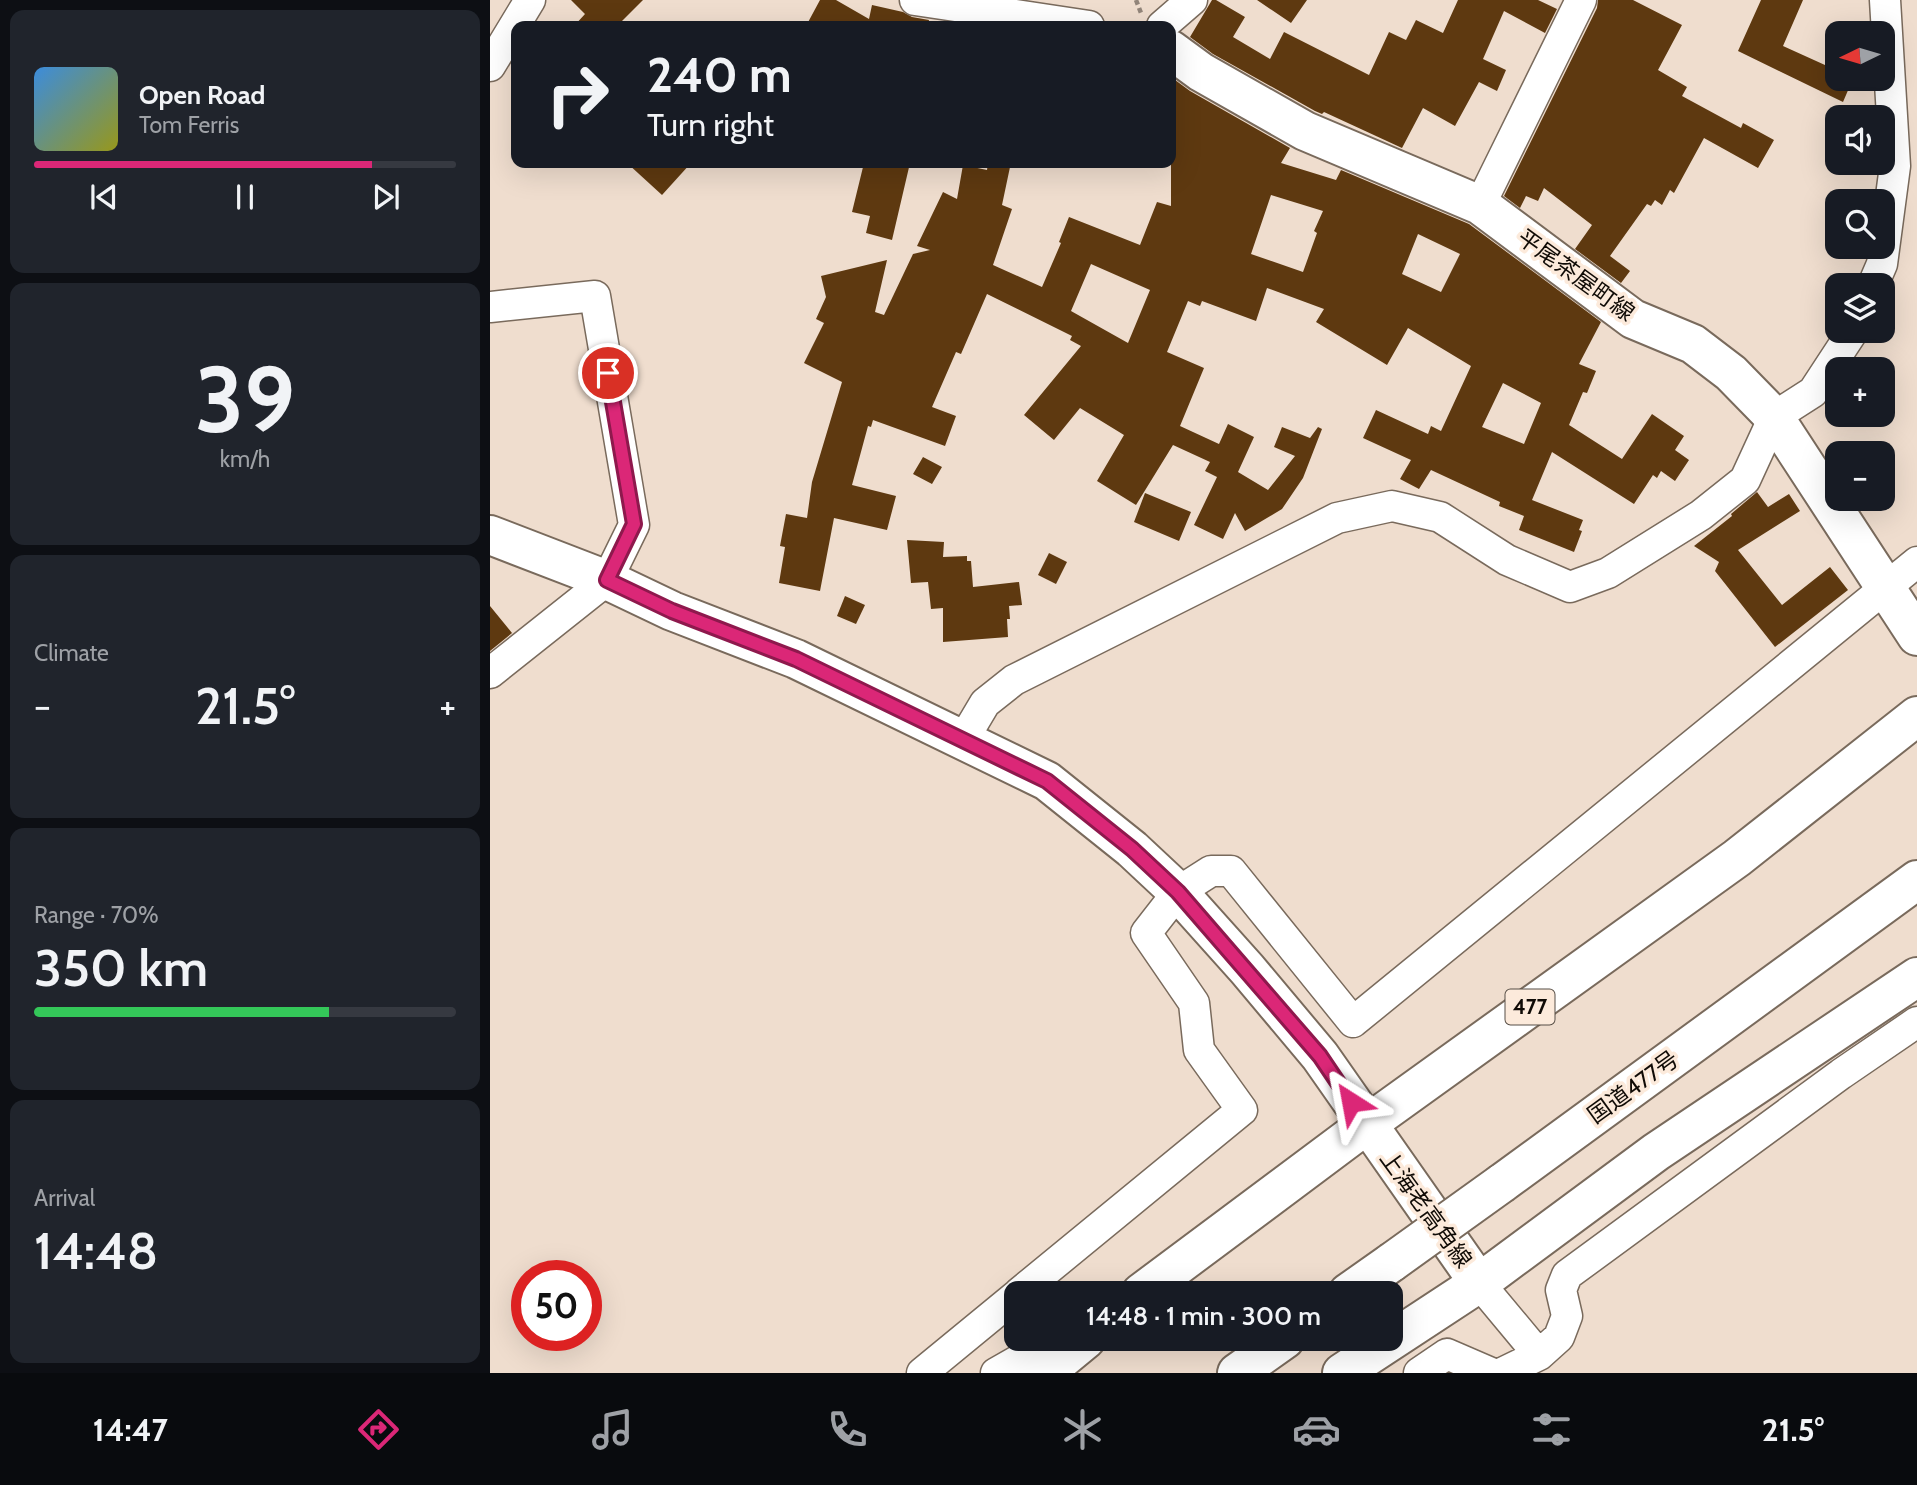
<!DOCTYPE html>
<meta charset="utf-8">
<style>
body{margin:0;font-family:Cabin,"Noto Sans JP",sans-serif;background:#20242c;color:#f1f3f6;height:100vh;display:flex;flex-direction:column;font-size:26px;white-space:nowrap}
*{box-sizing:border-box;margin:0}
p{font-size:23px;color:#9ea1a6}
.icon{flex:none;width:38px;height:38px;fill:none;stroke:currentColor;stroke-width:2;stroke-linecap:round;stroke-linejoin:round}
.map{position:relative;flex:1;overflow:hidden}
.sheet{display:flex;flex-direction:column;gap:10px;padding:10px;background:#0d0f14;width:490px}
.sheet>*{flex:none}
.banner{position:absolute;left:21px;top:21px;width:665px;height:147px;border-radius:14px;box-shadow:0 7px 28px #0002;background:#171b24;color:#f1f3f6;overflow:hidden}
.needle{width:46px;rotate:265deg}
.controls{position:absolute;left:1335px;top:21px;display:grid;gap:14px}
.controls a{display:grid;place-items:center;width:70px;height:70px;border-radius:14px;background:#171b24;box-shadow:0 7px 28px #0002;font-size:35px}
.speed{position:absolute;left:21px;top:1260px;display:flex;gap:14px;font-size:35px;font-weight:700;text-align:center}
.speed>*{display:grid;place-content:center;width:91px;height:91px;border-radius:50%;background:#171b24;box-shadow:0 7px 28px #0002;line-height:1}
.speed .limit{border:10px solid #d22;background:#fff;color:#111}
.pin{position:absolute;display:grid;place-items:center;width:60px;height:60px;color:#fff;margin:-30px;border:4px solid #fff;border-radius:50%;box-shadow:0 2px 7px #0007}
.me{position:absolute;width:77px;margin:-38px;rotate:326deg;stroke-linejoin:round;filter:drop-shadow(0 0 5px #0008)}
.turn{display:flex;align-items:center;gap:24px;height:147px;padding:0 21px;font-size:32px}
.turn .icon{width:91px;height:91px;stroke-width:2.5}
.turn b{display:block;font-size:49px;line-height:60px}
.big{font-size:52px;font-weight:600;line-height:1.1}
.sheet .widget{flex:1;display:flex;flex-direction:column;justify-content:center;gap:10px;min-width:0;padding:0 24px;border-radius:14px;background:#20242c}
.sheet .dial{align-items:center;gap:0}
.dial b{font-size:91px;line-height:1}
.song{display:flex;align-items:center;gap:21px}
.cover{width:84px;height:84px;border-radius:10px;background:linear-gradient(135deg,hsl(210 70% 55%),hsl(60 70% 35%))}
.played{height:7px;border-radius:4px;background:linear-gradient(90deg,#db2777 80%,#363941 80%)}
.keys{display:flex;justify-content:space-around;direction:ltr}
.heat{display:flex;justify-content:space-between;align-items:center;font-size:38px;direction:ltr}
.charge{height:10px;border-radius:5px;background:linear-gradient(90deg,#34c759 70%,#363941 0)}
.trip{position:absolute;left:514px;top:1281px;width:399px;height:70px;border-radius:14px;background:#171b24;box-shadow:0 7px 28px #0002;font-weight:600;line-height:70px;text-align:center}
.tab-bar{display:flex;height:112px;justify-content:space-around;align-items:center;background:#090b0e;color:#9ea1a6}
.tab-bar .icon{width:49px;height:49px}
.tab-bar .current{color:#db2777}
.tab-bar b{font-size:32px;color:#f1f3f6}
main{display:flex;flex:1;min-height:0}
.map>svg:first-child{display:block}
.building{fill:#5e3910;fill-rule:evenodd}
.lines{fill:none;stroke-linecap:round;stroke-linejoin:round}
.minor-casing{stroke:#796a5c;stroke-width:33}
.secondary-casing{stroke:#796a5c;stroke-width:42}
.trunk-casing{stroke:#796a5c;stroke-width:42}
.path{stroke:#92857a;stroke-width:4.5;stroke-dasharray:5 3.5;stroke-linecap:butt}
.minor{stroke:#fff;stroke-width:30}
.secondary{stroke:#fff;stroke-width:38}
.trunk{stroke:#fff;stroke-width:38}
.trunk-bridge-casing{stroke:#796a5c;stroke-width:42;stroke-linecap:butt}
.trunk-bridge{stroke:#fff;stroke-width:38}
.route-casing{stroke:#8e194d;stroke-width:18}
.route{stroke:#db2777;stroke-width:12}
.labels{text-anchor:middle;stroke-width:7;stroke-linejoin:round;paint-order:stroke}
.shield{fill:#fceadb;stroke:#574e46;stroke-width:2}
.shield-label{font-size:21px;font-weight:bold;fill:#100b06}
.street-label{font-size:23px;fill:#100b06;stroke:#fceadb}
</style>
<main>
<section class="sheet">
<div class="widget">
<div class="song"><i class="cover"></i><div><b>Open Road</b><p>Tom Ferris</p></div></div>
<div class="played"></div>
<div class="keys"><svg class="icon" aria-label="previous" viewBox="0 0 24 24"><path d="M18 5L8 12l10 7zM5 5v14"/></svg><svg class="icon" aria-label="pause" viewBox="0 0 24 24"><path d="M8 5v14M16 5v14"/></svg><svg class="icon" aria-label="next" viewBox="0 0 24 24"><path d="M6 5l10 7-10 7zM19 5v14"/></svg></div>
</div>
<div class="widget dial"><b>39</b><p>km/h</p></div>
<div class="widget"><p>Climate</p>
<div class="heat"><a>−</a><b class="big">21.5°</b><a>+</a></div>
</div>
<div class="widget"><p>Range · 70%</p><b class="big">350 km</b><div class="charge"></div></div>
<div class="widget"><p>Arrival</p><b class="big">14:48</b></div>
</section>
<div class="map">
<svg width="1427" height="1373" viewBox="0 0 1427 1373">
<rect width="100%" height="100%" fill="#efddce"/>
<path class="building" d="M 81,0 L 153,0 L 127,26 L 84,26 L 95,14 Z
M 330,0 L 346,0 L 379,19 L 382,5 L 413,12 L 422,17 L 439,20 L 438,26 L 316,26 Z
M 722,0 L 726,0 L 755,17 L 743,37 L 780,59 L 794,32 L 879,75 L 899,32 L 916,40 L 926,20 L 953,33 L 968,0 L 1048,0 L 1067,9 L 1055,33 L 1014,11 L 993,59 L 1016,70 L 1007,91 L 989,82 L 965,126 L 933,108 L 912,148 L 834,112 L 832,114 L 825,111 L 723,54 L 700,37 Z
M 767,0 L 817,0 L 801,23 Z
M 1108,0 L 1143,0 L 1192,25 L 1168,70 L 1197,87 L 1192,96 L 1251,128 L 1253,123 L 1284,140 L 1268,168 L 1214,138 L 1184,193 L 1180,190 L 1172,205 L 1165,200 L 1161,206 L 1157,204 L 1120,256 L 1140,271 L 1131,283 L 1085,249 L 1102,225 L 1054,188 L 1048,201 L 1036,196 L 1030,208 L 1014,196 L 1107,8 Z
M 1271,0 L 1313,0 L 1293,46 L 1346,70 L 1345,73 L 1348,74 L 1348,79 L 1362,81 L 1353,102 L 1248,51 Z
M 681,77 L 700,91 L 800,148 L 791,163 L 846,180 L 851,170 L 979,224 L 1111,322 L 1089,364 L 1106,371 L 1097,393 L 1093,392 L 1079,425 L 1132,459 L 1162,414 L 1194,436 L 1185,450 L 1199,460 L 1185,481 L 1171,471 L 1167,478 L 1163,475 L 1144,504 L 1062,452 L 1042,500 L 1093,520 L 1089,530 L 1092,531 L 1084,552 L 1029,530 L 1034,516 L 1009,506 L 1010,502 L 941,470 L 929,489 L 910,479 L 921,460 L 873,438 L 886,410 L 938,434 L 941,426 L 951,431 L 981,366 L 918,328 L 897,365 L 826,322 L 834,309 L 777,288 L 766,321 L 712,301 L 710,306 L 698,301 L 677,352 L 714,368 L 690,426 L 729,444 L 738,424 L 764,437 L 748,472 L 778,490 L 805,456 L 784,447 L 792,427 L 820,438 L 828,427 L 832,429 L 813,478 L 792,509 L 755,531 L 745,513 L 733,539 L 704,525 L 727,477 L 715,471 L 720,462 L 683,445 L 646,505 L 607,481 L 634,435 L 590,408 L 564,440 L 534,415 L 591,346 L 580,340 L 582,336 L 497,294 L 471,354 L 466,352 L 442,407 L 466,416 L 455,446 L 383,420 L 381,427 L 378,426 L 362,485 L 406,496 L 397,530 L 344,518 L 330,591 L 289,583 L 295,547 L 290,546 L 296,514 L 317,518 L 322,482 L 352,382 L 314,363 L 334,323 L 326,319 L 336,297 L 331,276 L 397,260 L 385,312 L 394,315 L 423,254 L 440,250 L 427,246 L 453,192 L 467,199 L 473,165 L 497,170 L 498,163 L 520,167 L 512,205 L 522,209 L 503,265 L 552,287 L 571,243 L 569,242 L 579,217 L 650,245 L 667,202 L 681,206 ZM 781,195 L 833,211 L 824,231 L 827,233 L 813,272 L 761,254 ZM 928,234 L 970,254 L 951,292 L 912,274 ZM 601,264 L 660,290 L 638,343 L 581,311 ZM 1013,383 L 1051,403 L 1034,444 L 992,427 Z
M 137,163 L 201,163 L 172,195 Z
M 374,163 L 420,163 L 402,240 L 376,233 L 380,216 L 362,212 Z
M 433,457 L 452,467 L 442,484 L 423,474 Z
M 1267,492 L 1278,507 L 1299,494 L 1310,511 L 1248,550 L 1292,605 L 1340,567 L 1358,590 L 1285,647 L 1225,571 L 1229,562 L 1204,546 L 1242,516 L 1241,514 Z
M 655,493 L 701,512 L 689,541 L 644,522 Z
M 417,540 L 454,542 L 453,557 L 477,556 L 477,561 L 481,561 L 483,587 L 529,582 L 532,605 L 519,606 L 520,619 L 517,619 L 518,637 L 453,642 L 453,608 L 441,609 L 438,582 L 421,583 Z
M 559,553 L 577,562 L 566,584 L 548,575 Z
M 355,596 L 375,605 L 366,624 L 347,616 Z
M 0,606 L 22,633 L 0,651 Z"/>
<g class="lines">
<g class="minor-casing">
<path id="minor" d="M 425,0 L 599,26
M 672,26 L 702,0
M 0,66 L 40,0
M 990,205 L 1091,0
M 1383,285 L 1392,264 L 1405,166 L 1395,0
M 0,307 L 105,296 L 144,525 L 117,580 L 0,673
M 473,740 L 495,703 L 524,680 L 847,518 L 902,506 L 950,517 L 1017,560 L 1080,587 L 1118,573 L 1211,515 L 1255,480 L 1284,417 L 1323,392 L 1363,331
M 989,1283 L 1049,1355
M 529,1293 L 752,1110 L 709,1050 L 704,1003 L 656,933 L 688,892 L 721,871 L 741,871 L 863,1022 L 1427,562
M 432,1373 L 527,1295
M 506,1373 L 566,1339
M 929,1373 L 957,1354 L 1001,1373
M 1012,1373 L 1049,1355 L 1069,1337 L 1077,1316 L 1071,1290 L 1077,1275 L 1351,1074 L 1427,1022"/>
</g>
<g class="secondary-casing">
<path id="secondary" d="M 681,50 L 711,72 L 815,131 L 990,205 L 1143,319 L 1203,344 L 1241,373 L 1284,417 L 1427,636
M 0,535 L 117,580 L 182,611 L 306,659 L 557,781 L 642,849 L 688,892 L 757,969 L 830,1056 L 989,1283"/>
</g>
<g class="trunk-casing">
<path id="trunk" d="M 1012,1183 L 1427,880
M 651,1293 L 876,1125 L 1247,858 L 1427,716
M 858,1293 L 902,1262
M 555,1373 L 596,1339
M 747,1373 L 795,1339
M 852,1373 L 989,1283 L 1166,1152 L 1427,977"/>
</g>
<path class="path" d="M 646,0 L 651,13"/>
<use href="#minor" class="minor"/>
<use href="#secondary" class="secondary"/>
<use href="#trunk" class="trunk"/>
<g class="trunk-bridge-casing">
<path id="trunk-bridge" d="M 902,1262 L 1012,1183"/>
</g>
<use href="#trunk-bridge" class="trunk-bridge"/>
</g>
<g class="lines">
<g class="route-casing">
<path id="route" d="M 118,373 L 144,524 L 117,580 L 182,611 L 306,659 L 557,781 L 642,849 L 688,892 L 830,1056 L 861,1102"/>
</g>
<use href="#route" class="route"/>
</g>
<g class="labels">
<rect class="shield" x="1015.5" y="989.5" width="49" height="35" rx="5"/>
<g class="shield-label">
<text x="1040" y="1014">477</text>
</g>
<g class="street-label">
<text transform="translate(1086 275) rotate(36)" y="8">平尾茶屋町線</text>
<text transform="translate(1143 1087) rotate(-36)" y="8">国道477号</text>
<text transform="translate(936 1209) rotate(54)" y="8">上海老高角線</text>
</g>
</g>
</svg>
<div class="controls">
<a><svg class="needle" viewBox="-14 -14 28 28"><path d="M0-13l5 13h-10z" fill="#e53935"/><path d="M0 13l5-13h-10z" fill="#9ea1a6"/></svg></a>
<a><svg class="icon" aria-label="sound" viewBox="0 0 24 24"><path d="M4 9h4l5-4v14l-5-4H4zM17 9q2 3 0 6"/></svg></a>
<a><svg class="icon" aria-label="search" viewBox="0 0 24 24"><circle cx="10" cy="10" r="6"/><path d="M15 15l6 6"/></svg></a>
<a><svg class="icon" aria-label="layers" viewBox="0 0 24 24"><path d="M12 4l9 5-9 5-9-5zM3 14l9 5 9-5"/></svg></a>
<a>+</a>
<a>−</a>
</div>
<div class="speed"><div class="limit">50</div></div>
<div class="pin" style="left:118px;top:373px;background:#d93025"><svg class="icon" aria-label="arrive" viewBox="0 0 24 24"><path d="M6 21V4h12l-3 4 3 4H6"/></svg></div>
<svg class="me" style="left:861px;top:1102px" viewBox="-20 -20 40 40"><path d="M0-17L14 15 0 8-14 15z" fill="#db2777" stroke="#fff" stroke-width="4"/></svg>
<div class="trip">14:48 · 1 min · 300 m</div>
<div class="banner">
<div class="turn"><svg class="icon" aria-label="right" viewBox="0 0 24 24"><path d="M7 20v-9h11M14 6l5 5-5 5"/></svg><div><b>240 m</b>Turn right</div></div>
</div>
</div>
</main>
<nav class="tab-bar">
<b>14:47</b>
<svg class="icon current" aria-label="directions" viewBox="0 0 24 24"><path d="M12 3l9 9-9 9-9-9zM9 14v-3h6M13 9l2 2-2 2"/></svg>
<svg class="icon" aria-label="music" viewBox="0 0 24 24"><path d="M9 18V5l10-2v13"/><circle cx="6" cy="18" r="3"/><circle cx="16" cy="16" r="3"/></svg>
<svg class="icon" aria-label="phone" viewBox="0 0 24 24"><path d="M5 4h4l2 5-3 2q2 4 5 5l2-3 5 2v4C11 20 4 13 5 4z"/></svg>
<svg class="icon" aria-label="climate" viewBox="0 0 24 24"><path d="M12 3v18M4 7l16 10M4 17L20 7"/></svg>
<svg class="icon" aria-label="car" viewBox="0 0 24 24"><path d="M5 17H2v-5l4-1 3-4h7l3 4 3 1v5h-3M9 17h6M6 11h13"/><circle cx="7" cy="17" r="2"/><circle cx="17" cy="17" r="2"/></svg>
<svg class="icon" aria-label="filters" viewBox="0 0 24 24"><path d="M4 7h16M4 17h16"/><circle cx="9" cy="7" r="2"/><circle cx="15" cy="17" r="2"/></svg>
<b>21.5°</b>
</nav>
